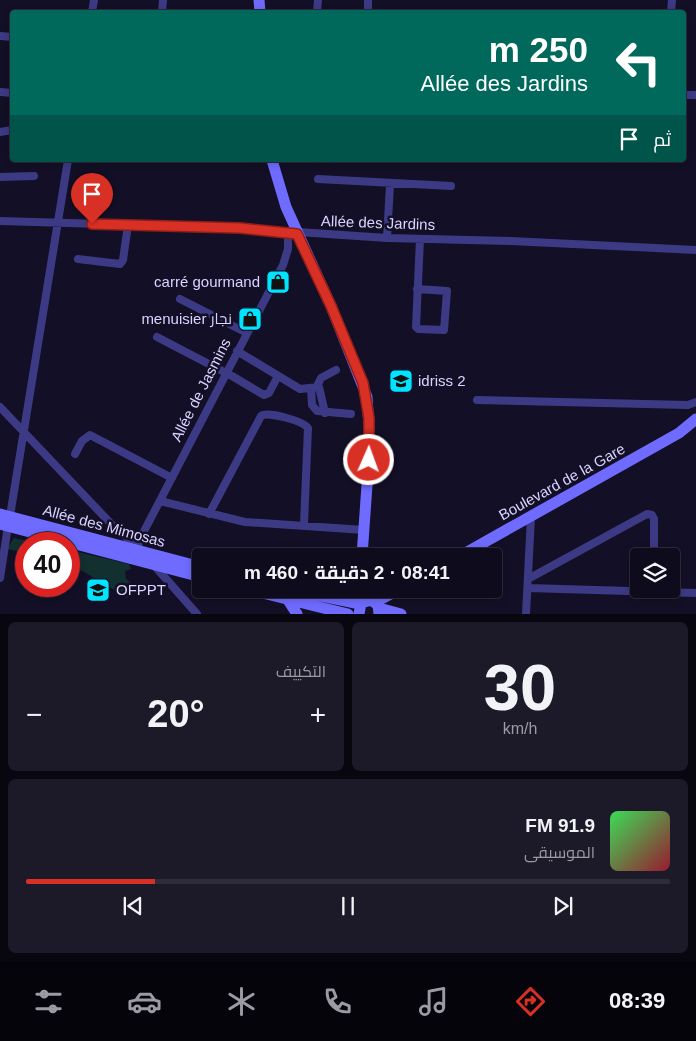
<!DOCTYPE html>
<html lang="ar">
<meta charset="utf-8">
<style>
body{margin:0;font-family:Helvetica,Cairo,sans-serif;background:#1c1929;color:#f1f3f6;direction:rtl;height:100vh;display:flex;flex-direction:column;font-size:19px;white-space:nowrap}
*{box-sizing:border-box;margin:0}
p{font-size:16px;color:#9b9ba3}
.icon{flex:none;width:28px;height:28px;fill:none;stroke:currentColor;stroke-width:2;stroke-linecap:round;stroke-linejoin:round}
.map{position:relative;height:614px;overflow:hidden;direction:ltr}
.sheet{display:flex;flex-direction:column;gap:8px;padding:8px;background:#08060f;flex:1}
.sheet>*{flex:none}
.guide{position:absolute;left:10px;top:10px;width:676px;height:152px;border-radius:5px;box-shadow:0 2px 8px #0003,0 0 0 1px #2e2b3b;direction:rtl;background:#00695c;color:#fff;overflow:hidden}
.controls{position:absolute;left:630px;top:548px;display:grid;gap:10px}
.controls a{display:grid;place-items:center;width:50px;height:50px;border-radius:5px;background:#0e0b1c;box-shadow:0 2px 8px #0003,0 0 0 1px #2e2b3b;font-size:25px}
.speed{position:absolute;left:15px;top:532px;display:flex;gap:10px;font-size:25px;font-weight:700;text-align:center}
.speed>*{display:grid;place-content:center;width:65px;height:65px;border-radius:50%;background:#0e0b1c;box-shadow:0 2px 8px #0003,0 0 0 1px #2e2b3b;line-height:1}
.speed .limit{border:8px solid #d22;background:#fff;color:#111}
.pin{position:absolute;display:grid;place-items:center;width:42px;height:42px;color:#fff;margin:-51px -21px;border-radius:50% 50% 50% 0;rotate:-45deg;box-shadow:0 0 5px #0007}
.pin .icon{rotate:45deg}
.me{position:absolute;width:55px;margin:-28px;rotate:2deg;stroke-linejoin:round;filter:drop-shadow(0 0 4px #0008)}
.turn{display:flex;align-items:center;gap:18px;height:105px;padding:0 15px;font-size:22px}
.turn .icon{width:65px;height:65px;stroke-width:2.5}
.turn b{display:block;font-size:35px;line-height:42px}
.then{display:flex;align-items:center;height:48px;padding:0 15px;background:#0003;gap:10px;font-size:19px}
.big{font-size:38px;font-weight:700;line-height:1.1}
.sheet .tile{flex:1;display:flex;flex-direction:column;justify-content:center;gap:8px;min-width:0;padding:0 18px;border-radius:8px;background:#1c1929}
.sheet .dial{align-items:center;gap:0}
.dial b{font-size:65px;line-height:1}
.song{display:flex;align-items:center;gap:15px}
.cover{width:60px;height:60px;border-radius:8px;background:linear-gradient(135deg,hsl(130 70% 55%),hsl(350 70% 35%))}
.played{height:5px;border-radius:2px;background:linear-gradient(90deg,#d93025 20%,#2e2b3b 20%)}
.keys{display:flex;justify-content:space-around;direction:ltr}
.heat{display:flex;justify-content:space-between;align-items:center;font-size:28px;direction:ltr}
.sheet .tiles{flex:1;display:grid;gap:8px;grid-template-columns:1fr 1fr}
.tile:last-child{grid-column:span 2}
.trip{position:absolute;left:192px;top:548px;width:310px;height:50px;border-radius:5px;background:#0e0b1c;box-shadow:0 2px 8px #0003,0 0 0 1px #2e2b3b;font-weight:700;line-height:50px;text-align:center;direction:rtl}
.menu{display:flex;height:80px;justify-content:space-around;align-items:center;background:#06040b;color:#9b9ba3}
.menu .icon{width:35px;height:35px}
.menu .active{color:#d93025}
.menu b{font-size:22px;color:#f1f3f6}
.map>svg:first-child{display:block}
.green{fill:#12302f}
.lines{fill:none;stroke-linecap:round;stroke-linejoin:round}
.street{stroke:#3d3a85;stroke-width:8}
.secondary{stroke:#6f6bff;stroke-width:11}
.route-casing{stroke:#8d1f18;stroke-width:12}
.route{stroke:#d93025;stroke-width:9}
.labels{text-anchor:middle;stroke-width:5;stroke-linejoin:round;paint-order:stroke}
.street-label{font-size:15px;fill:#d9d4ff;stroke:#130f26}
.poi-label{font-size:15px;fill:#d9d4ff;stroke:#130f26;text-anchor:end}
</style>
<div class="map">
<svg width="696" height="614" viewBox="0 0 696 614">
<rect width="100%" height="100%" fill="#130f26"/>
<path class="green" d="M 14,538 L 41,544 L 26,544 L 26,566 L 17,551 L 7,549 Z
M 69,550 L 129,564 L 131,569 L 125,571 L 126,579 L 132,583 L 139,584 L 128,598 L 69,563 Z"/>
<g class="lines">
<path class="street" d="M 92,12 L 94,0
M 162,12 L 163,0
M 317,12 L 318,0
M 368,12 L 368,0
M 671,12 L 672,0
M 0,36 L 12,37
M 0,92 L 12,93
M 684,95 L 696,95
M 0,132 L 12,130
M 0,177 L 34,176
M 318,179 L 451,186
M 0,221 L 240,228 L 387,238 L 511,241 L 696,250
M 387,238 L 390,185
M 78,259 L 120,264 L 123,260 L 128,225
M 417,289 L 447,291 L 444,330 L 418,329 L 416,327 L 420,239
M 180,299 L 247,333
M 157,337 L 226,373
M 237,351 L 300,389 L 319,387 L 325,413
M 232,376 L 264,395 L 269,393 L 278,376
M 317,386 L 321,378 L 336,370
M 311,388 L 312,405 L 317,411 L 351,414
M 477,400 L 688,405 L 696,402
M 0,407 L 116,529 L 137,546
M 75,454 L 82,441 L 90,435 L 172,478
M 160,501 L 245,522 L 364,530
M 209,514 L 261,416 C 268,411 303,421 308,428 L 304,524
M 10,516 L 68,160
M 135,553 L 142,535 L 283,265 L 288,249 L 288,232
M 152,563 L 197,614
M 0,578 L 8,526
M 528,579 L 647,514 L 652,515 L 654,519 L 654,556
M 528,588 L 696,593
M 526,614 L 531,517"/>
<path class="secondary" d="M 259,0 L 260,12
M 272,160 L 286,207 L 331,306 L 367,397 L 370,443 L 362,556
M 0,514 L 201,567
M 0,524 L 201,577
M 460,556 L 679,433 L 696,419
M 246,589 L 348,614
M 288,589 L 360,604
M 358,589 L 361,603
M 288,600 L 297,614
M 376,602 L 400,589
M 379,608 L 401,614
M 359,614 L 361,603 L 371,600 L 378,605 L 379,614"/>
</g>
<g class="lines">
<g class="route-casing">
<path id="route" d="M 92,224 L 240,228 L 297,234 L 331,306 L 363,383 L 369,418 L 369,460"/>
</g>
<use href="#route" class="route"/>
</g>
<defs>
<g id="shop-square" transform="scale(1.25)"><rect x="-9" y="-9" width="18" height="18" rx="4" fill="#00e5ff" stroke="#130f26"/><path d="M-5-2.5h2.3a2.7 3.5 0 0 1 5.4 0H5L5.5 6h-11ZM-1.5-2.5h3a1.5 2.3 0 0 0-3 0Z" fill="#111"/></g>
<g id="school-square" transform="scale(1.25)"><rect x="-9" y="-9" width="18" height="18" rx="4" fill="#00e5ff" stroke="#130f26"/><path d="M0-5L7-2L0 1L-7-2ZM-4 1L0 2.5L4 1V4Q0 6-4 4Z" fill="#111"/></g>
<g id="university-square" transform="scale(1.25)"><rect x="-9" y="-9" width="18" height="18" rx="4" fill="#00e5ff" stroke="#130f26"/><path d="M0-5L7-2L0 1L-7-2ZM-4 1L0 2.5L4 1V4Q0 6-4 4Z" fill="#111"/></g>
</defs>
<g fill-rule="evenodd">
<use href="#shop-square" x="278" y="282"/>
<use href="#shop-square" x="250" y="319"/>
<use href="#school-square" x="401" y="381"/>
<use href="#university-square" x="98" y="590"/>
</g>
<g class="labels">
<g class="street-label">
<text transform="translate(378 223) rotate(2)" y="5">Allée des Jardins</text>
<text transform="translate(201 390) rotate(-63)" y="5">Allée de Jasmins</text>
<text transform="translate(562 482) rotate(-29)" y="5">Boulevard de la Gare</text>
<text transform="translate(104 526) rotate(15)" y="5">Allée des Mimosas</text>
</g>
<g class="poi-label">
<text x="260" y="287">carré gourmand</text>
<text x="232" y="324">menuisier نجار</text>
<text x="418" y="386" text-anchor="start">idriss 2</text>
<text x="116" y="595" text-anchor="start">OFPPT</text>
</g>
</g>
</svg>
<div class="controls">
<a><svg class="icon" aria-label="layers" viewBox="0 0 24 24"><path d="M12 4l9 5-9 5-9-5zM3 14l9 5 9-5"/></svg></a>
</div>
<div class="speed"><div class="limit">40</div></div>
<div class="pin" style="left:92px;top:224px;background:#d93025"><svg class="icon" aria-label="arrive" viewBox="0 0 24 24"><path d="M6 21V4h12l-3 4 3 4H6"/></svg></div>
<svg class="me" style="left:369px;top:460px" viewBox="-20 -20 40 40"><circle r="17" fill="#d93025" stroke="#fff" stroke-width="3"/><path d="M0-11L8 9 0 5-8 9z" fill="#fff"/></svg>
<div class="trip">08:41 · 2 دقيقة · 460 m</div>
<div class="guide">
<div class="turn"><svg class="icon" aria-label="left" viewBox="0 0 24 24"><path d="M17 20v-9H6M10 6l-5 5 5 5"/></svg><div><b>250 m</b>Allée des Jardins</div></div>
<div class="then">ثم<svg class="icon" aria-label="arrive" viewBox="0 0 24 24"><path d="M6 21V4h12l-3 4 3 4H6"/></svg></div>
</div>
</div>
<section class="sheet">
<div class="tiles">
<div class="tile dial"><b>30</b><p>km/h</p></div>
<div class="tile"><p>التكييف</p>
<div class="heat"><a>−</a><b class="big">20°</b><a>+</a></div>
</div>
<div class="tile">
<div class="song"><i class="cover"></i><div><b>91.9 FM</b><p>الموسيقى</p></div></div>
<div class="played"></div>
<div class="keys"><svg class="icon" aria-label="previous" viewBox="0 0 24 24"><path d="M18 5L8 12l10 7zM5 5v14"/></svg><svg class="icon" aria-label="pause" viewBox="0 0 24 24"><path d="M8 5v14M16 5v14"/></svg><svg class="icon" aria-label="next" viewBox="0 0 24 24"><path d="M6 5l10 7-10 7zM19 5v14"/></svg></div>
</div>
</div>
</section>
<nav class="menu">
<b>08:39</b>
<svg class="icon active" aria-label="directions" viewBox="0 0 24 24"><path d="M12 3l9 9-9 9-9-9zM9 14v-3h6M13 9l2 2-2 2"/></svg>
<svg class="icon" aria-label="music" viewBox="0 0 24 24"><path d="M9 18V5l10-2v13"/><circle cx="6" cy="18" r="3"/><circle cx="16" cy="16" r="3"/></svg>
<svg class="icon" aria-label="phone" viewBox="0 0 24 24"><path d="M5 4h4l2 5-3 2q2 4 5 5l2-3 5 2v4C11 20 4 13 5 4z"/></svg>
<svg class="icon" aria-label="climate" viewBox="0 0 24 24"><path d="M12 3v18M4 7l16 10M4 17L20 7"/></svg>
<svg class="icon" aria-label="car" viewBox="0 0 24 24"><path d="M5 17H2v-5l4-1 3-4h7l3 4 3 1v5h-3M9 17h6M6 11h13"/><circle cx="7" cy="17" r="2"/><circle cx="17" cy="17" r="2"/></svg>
<svg class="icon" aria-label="filters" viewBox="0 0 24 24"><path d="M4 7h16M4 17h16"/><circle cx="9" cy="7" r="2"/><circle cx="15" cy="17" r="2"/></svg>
</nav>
